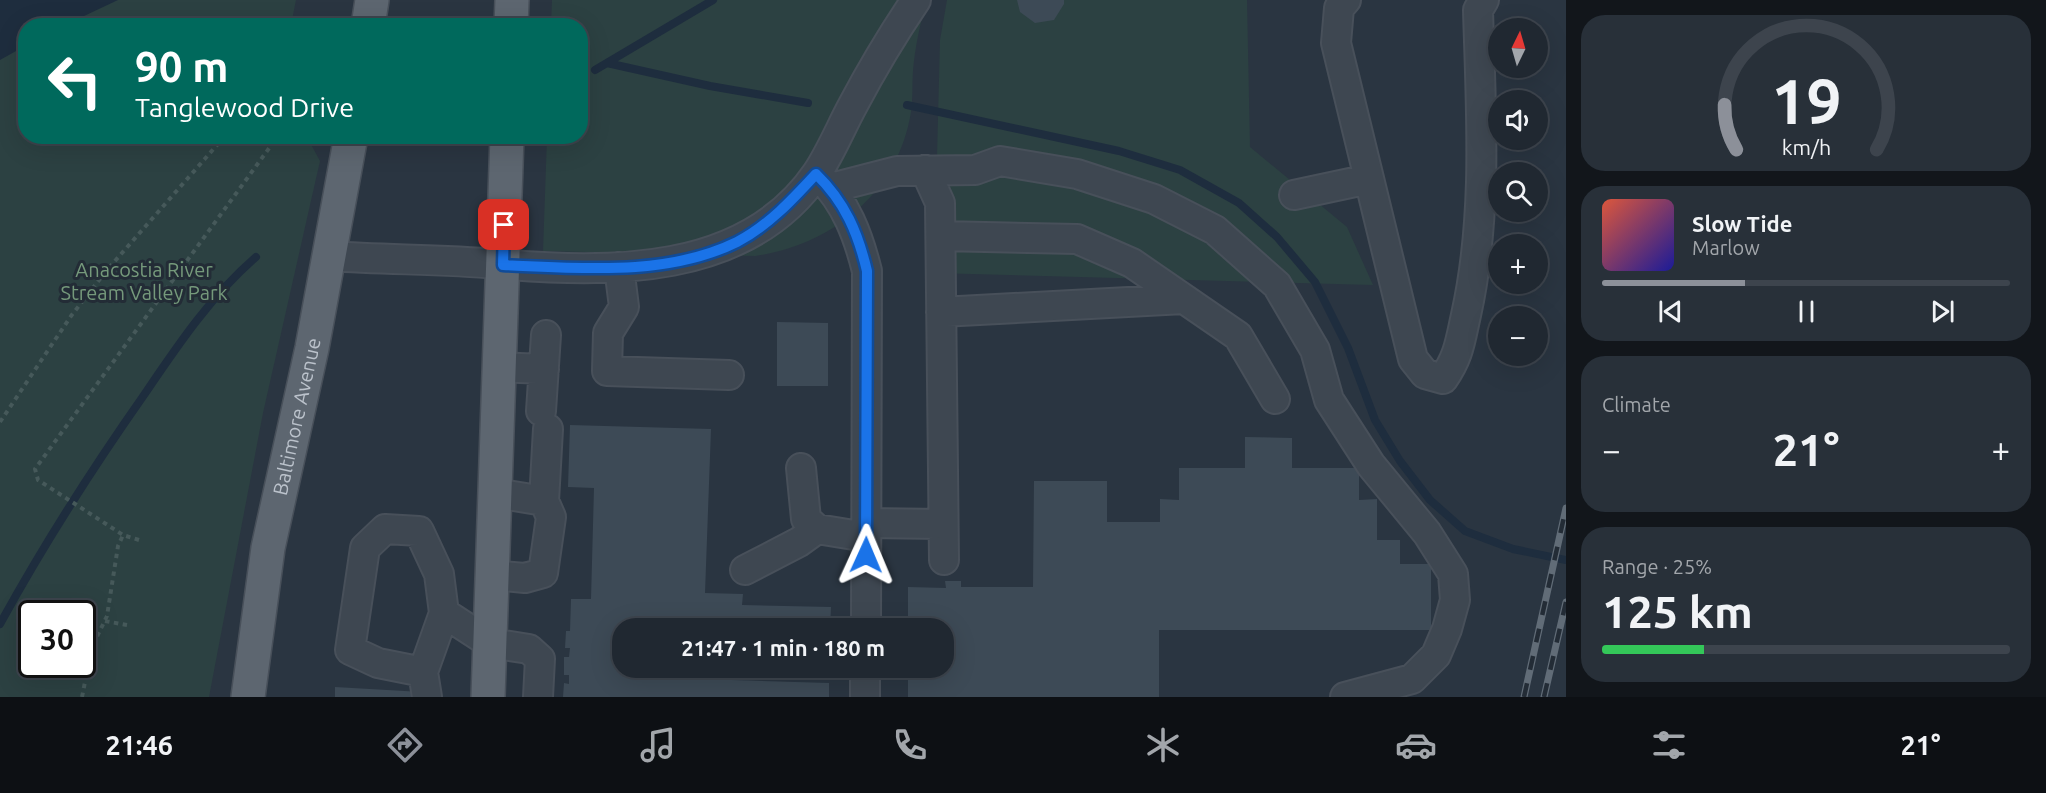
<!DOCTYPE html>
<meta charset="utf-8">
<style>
body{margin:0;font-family:Ubuntu,sans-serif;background:#283039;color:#f1f3f6;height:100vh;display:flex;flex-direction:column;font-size:22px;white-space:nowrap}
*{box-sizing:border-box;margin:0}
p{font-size:20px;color:#a2a6ab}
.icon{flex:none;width:33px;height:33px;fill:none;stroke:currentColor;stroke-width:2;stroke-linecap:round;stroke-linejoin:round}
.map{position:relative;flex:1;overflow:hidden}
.sheet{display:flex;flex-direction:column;gap:15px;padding:15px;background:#12161b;width:480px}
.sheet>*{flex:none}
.guide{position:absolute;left:18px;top:18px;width:570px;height:126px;border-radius:24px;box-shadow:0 6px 24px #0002,0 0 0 2px #3d444d;background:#00695c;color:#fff;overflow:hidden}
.needle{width:39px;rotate:5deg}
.buttons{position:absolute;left:1488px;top:18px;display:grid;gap:12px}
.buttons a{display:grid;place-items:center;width:60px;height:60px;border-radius:50%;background:#202831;box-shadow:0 6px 24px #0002,0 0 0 2px #3d444d;font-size:30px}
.speed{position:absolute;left:18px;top:600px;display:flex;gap:12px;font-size:30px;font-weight:700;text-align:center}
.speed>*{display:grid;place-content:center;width:78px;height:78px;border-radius:50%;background:#202831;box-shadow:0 6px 24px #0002,0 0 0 2px #3d444d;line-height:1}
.speed .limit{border:3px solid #111;border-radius:9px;background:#fff;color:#111}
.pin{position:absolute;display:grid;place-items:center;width:51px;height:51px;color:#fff;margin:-26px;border-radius:12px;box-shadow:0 3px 9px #0006}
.me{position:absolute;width:66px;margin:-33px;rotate:1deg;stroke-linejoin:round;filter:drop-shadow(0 0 4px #0008)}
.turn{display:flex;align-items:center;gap:21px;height:126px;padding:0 18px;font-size:27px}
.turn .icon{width:78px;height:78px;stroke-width:2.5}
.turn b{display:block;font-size:42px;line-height:51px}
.big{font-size:45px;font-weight:600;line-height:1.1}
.sheet .card{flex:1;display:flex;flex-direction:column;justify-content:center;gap:9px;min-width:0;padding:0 21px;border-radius:24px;background:#283039}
.sheet .dial{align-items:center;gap:0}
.dial svg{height:156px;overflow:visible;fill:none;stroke:#3d444d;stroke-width:7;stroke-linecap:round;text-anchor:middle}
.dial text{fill:#f1f3f6;stroke:none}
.song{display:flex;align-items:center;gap:18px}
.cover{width:72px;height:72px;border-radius:9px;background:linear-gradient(135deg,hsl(10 70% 55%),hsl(240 70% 35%))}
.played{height:6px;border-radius:3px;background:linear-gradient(90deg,#8c9099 35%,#3d444d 35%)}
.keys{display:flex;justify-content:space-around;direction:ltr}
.heat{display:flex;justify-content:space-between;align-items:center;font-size:33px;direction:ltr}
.charge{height:9px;border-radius:4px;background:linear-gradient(90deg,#34c759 25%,#3d444d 0)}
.trip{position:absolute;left:612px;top:618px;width:342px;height:60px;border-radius:24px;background:#202831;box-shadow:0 6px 24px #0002,0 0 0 2px #3d444d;font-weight:600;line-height:60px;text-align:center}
.menu{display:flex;height:96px;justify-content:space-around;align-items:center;background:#0d1014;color:#a2a6ab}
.menu .icon{width:42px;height:42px}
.menu .active{color:#8c9099}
.menu b{font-size:27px;color:#f1f3f6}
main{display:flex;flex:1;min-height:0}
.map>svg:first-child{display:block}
.green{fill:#2c4142;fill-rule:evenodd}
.water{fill:#1e2d3e}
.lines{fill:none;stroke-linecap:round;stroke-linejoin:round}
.stream{stroke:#1e2d3e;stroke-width:8}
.building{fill:#3d4a56}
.minor-casing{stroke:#48505a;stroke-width:32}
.major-casing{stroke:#48505a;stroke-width:36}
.path{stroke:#46595a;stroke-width:4;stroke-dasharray:4.5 4.5;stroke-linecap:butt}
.minor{stroke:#3e4751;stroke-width:28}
.major{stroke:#5d6670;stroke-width:33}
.rail-casing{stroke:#616c77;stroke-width:7}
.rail{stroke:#232c36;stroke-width:4.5;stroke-dasharray:14;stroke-linecap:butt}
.route-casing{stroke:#114b97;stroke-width:15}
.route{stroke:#1a73e8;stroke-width:10}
.labels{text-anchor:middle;stroke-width:6;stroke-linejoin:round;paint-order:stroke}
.park-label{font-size:20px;fill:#75997b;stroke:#232c36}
.street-label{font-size:20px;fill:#bbc2cb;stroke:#232c36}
</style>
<main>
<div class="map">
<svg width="1566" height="697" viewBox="0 0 1566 697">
<rect width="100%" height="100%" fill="#2a3541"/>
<path class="green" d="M 0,0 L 296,0 L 291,25 L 26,26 L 26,136 L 307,137 L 320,161 L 263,413 L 209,697 L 0,697 ZM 32,614 L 82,614 L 82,664 L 32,664 Z
M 552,0 L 927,0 C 920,24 915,47 913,71 C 912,85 913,99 911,112 C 898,193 832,245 755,256 L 543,251 L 547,137 L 580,136 L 580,26 L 551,25 Z
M 947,0 L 1247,0 L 1250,147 L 1347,227 L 1373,285 L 934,273 L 940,40 Z"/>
<path class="water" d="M 0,0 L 118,0 L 65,25 L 26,26 L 25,46 L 0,60 Z"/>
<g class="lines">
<path class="stream" d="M 607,63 L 710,86 L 808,103
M 595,70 L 713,0
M 907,105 L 1119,151 L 1180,170 L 1239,203 L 1277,237 L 1315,282 L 1348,348 L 1375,420 L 1400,461 L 1430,500 L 1465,531 L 1513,549 L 1566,560
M 0,624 C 44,544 92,469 144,395 C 178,345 210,297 256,257"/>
</g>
<path class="building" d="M 1017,0 L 1064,0 L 1064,4 L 1054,20 L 1035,23 L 1020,12 Z
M 777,322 L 828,323 L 828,386 L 777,386 Z
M 570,425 L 711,429 L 705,593 L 743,594 L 742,605 L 831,607 L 830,628 L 622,628 L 622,668 L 670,668 L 669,678 L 829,683 L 829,697 L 563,697 L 564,683 L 569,684 L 569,675 L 564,675 L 564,657 L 569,657 L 570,648 L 565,648 L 566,631 L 570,631 L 571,599 L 591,599 L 594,488 L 568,487 Z
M 1245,437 L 1292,438 L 1292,468 L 1359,468 L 1359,500 L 1377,499 L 1377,540 L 1400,540 L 1400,564 L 1431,564 L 1431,630 L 1159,630 L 1159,697 L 908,697 L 908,668 L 944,668 L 944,628 L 908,628 L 908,587 L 946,588 L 945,581 L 961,581 L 961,587 L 1033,587 L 1034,481 L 1107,481 L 1107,522 L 1160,522 L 1160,499 L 1179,500 L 1179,468 L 1245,468 Z
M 335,687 L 422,692 L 422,697 L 335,697 Z"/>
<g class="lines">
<g class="minor-casing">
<path id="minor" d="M 1346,0 L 1339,8 L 1336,43 L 1413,359 L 1425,374 L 1443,379 C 1459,356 1460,342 1466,315 C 1488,216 1481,112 1478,10 L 1484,0
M 925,170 L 940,203 L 944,560
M 819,176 C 846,203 858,235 867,271 L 866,628
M 831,188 L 897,171 L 975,170 L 1000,161 L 1077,174 L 1154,199 L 1215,230 L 1277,285 L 1315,350 L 1329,400 L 1371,465 L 1427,533 L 1453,574 L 1455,600 L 1447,629 L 1436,655 L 1412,679 L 1345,697
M 1294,195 L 1369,179
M 941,236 L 1077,239 L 1132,263 L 1238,336 L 1275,399
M 330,256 C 386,260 442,259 497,264 C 608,273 746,277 817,173 C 831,152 841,127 853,105 C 872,69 893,34 916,0
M 619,267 L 624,307 L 608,333 L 607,371 L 729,375
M 941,312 L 1184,299
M 499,367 L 544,369
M 541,411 L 546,335
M 801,468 L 806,519 L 817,529 L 866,537
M 544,501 L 548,429
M 866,523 L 943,524
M 745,570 L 799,542 L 817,529
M 492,575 L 525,578 L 543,573 L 551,517 L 544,501 L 495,493
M 444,613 L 423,672 L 378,663 L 350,650 L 365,548 L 385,529 L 419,531 L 439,574 L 444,613 L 490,643 L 529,649 L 540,659 L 538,697
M 423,672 L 427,697
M 865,697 L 865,668"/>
</g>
<g class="major-casing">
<g id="major">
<path d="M 368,26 L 372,0"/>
<path d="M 511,26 L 512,0"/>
<path id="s1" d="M 248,697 L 268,548 L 312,348 L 351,136"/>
<path d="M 488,697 L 507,136"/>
</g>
</g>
<path class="path" d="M 0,422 L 71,316 L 107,270 L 225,136
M 139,540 L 123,535 L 38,480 L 35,469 L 278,136
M 105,621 L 127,625
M 82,697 L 92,647 L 107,616 L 118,546 L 123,535"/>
<use href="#minor" class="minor"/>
<use href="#major" class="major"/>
<g class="rail-casing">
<path id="rail" d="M 1524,697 L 1566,508
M 1544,697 L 1566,602"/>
</g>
<use href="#rail" class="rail"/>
</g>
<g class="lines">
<g class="route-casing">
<path id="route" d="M 504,225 L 503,265 C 579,268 666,277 737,242 C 768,226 793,199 816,174 C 845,202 858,233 867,271 L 866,555"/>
</g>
<use href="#route" class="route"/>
</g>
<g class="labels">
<g class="park-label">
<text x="144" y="277">Anacostia River<tspan x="144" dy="23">Stream Valley Park</tspan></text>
</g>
<g class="street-label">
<text dy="7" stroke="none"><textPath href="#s1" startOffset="285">Baltimore Avenue</textPath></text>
</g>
</g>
</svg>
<div class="buttons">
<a><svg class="needle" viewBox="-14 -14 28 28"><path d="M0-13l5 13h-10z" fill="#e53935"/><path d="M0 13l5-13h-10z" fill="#a2a6ab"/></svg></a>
<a><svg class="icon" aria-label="sound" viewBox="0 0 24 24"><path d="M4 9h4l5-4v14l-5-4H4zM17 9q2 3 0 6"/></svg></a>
<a><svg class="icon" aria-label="search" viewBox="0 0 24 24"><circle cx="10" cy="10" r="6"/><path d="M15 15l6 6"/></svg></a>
<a>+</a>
<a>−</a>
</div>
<div class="speed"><div class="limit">30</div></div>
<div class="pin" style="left:504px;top:225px;background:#d93025"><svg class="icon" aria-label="arrive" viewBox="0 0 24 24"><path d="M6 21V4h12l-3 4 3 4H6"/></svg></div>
<svg class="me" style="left:866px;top:555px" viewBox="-20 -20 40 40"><path d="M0-17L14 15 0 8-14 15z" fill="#1a73e8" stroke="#fff" stroke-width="4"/></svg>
<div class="trip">21:47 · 1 min · 180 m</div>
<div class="guide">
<div class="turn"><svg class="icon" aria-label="left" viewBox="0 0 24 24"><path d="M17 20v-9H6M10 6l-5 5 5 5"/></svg><div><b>90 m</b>Tanglewood Drive</div></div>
</div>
</div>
<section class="sheet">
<div class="card dial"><svg viewBox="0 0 100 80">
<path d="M14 69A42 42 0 1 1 86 69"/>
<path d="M14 69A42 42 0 0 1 8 46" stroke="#8c9099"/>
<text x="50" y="56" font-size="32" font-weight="700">19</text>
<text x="50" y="72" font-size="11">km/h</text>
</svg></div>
<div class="card">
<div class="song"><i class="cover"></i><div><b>Slow Tide</b><p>Marlow</p></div></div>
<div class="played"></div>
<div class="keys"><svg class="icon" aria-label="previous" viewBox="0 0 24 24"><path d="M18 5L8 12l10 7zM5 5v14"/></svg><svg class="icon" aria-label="pause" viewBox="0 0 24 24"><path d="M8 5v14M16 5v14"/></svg><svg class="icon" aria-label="next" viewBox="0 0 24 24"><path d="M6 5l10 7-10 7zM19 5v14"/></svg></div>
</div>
<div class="card"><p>Climate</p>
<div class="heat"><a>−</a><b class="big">21°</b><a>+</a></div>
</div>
<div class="card"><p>Range · 25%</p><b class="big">125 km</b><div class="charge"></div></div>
</section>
</main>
<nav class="menu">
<b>21:46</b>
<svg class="icon active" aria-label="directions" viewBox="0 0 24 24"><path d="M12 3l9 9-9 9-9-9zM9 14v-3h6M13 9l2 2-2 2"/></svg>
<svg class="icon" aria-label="music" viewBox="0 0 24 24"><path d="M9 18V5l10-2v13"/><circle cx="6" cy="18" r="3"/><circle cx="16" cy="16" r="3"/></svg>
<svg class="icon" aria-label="phone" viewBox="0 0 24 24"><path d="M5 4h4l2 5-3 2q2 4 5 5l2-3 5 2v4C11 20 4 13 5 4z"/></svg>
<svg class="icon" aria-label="climate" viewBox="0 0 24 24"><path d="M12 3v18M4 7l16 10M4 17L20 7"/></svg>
<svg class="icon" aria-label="car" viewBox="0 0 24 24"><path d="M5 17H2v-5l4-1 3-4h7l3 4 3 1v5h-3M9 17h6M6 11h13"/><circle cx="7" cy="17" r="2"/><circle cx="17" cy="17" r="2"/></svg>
<svg class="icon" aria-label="filters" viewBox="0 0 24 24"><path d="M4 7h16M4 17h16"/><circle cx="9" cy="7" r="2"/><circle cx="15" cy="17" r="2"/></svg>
<b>21°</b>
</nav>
